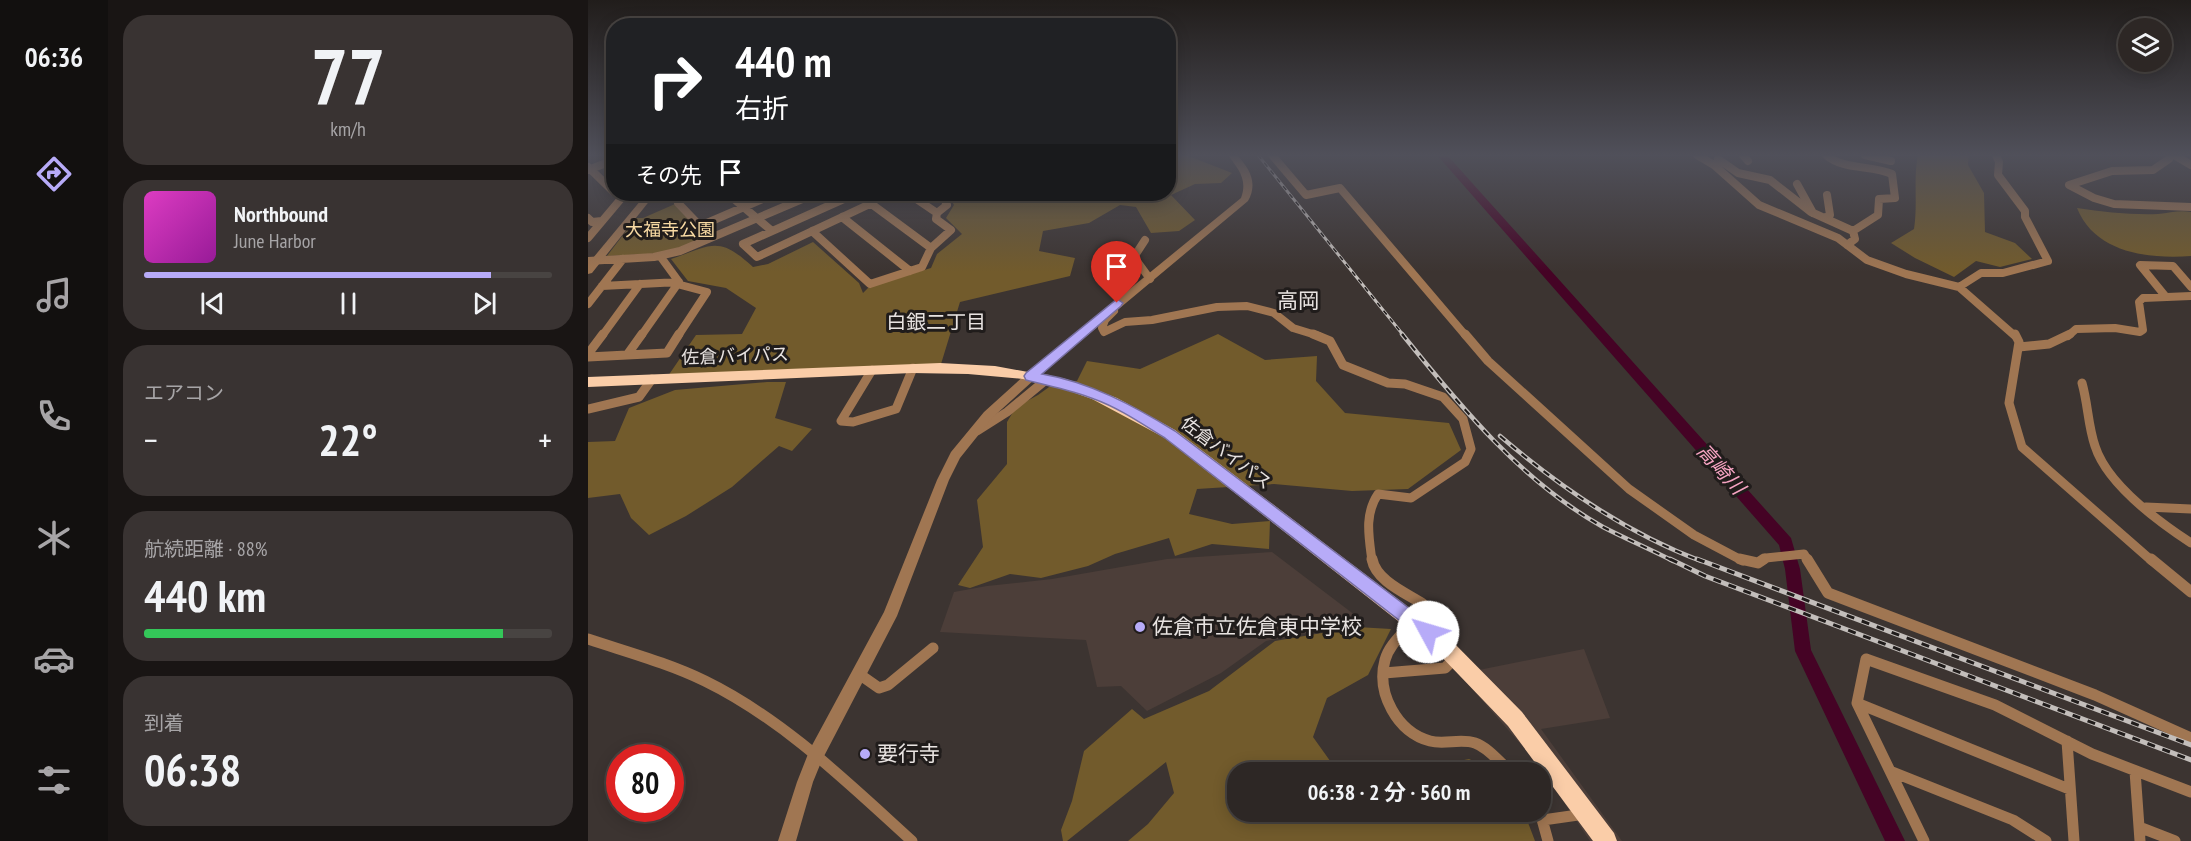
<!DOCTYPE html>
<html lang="ja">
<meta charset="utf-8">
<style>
body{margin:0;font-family:"PT Sans Narrow","Noto Sans JP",sans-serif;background:#393332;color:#f1f3f6;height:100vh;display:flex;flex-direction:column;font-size:22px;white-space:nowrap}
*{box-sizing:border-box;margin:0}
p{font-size:20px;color:#a7a5a7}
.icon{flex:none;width:33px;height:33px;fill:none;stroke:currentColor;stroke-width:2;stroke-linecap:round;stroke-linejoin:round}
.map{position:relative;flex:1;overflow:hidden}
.details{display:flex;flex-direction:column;gap:15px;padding:15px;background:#191514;width:480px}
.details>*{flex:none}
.guide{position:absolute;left:18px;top:18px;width:570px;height:183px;border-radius:24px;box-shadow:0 3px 15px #0003,0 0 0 2px #484442;background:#202124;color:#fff;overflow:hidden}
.tools{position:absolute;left:1530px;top:18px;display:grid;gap:12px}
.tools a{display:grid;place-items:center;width:54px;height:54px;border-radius:50%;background:#2d2725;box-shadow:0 3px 15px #0003,0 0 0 2px #484442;font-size:30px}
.speed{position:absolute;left:18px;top:744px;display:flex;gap:12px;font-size:30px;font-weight:700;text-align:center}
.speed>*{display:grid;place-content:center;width:78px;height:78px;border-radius:50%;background:#2d2725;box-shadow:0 3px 15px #0003,0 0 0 2px #484442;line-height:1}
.speed .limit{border:9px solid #d22;background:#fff;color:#111}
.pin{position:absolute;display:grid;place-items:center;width:51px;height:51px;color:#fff;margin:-62px -26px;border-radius:50% 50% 50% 0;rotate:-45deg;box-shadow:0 0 6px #0007}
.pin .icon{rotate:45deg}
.me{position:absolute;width:66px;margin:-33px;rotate:309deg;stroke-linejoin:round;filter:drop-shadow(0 0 4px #0008)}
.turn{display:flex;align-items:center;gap:21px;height:126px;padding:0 30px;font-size:27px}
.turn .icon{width:78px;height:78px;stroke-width:2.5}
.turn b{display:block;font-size:42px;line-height:51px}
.then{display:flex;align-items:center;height:57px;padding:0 30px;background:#0003;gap:12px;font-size:22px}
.big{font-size:45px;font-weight:700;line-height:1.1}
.details .tile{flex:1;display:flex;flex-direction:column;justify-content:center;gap:9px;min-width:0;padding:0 21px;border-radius:24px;background:#393332}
.details .dial{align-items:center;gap:0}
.dial b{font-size:78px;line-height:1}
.song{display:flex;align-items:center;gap:18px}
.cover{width:72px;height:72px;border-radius:9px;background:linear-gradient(135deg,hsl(310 70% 55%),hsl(300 70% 35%))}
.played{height:6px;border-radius:3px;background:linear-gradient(90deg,#b7abf8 85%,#484442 85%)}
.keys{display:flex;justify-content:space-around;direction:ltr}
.heat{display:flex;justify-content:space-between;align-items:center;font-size:33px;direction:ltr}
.charge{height:9px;border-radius:4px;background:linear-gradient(90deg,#34c759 88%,#484442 0)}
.trip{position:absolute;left:639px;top:762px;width:324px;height:60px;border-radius:24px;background:#2d2725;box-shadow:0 3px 15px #0003,0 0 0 2px #484442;font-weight:700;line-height:60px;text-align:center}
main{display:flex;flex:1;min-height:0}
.tab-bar{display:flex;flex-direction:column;width:108px;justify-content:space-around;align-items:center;background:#12100f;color:#a7a5a7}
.tab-bar .icon{width:42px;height:42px}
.tab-bar .on{color:#b7abf8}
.tab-bar b{font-size:27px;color:#f1f3f6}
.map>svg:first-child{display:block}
.built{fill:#4c3e39}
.green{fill:#725b2c}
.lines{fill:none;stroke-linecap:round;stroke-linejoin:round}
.river{fill:#450325;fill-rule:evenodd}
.minor-far2{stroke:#a07652;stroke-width:8}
.minor-far1{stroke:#a07652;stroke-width:9}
.minor{stroke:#a07652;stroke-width:11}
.tertiary{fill:#a07652;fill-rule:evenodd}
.trunk{fill:#facda8;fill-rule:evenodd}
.rail-far2-casing{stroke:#c3bebb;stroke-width:3}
.rail-far1-casing{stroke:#c3bebb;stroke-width:4.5}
.rail-casing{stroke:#c3bebb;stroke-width:5}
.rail-far2{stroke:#201c1b;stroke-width:1.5;stroke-dasharray:5;stroke-linecap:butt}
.rail-far1{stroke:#201c1b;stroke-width:2;stroke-dasharray:7;stroke-linecap:butt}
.rail{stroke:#201c1b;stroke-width:3;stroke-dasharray:8;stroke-linecap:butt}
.route{fill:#b7abf8;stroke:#776fa1;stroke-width:1.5}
.poi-dot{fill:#b7abf8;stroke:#201c1b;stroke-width:2}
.labels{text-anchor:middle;stroke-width:6;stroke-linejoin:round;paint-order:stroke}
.park-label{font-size:18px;fill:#f8daa3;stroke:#201c1b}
.street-label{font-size:18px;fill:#e8e3e1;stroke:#201c1b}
.neighbourhood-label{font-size:20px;fill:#e8e3e1;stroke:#201c1b}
.water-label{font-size:20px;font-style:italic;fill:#f7a4c3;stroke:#201c1b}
.quarter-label{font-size:21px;fill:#e8e3e1;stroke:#201c1b}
.near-poi-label{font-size:21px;fill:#e8e3e1;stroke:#201c1b;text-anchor:start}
</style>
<main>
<nav class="tab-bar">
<b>06:36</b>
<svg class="icon on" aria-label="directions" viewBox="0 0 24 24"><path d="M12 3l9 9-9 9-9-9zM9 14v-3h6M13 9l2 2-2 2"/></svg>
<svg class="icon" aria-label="music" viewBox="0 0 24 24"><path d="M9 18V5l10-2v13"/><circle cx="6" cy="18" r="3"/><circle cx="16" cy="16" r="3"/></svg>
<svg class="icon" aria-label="phone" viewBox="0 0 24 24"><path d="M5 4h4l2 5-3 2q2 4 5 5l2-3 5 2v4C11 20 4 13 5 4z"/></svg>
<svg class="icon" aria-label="climate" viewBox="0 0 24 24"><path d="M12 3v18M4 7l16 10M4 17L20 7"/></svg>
<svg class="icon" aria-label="car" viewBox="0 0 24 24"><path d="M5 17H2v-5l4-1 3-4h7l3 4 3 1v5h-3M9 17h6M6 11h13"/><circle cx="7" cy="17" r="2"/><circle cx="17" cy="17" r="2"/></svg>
<svg class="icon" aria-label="filters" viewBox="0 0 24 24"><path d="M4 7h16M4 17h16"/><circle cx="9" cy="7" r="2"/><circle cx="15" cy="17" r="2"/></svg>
</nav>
<section class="details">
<div class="tile dial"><b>77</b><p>km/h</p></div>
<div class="tile">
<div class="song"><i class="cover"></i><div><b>Northbound</b><p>June Harbor</p></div></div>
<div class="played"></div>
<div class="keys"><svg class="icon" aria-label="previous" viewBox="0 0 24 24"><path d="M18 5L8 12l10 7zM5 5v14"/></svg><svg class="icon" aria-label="pause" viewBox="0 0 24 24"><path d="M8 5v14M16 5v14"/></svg><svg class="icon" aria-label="next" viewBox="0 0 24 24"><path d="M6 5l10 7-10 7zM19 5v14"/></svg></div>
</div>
<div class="tile"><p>エアコン</p>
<div class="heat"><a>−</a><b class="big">22°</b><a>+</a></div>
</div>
<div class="tile"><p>航続距離 · 88%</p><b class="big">440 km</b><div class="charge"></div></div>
<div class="tile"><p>到着</p><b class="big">06:38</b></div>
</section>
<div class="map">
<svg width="1603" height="841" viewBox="0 0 1603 841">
<rect width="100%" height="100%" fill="#3c3431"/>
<path class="built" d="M 684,552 L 776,622 L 678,641 L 633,673 L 559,711 L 533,686 L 509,687 L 498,640 L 352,632 L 366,592 L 399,586 L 464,579 L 579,559 Z
M 996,649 L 1022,718 L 953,729 L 1034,841 L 1002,841 L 951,765 L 871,674 Z"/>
<path class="green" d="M 581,155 L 598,155 L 644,173 L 633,183 L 607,184 L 583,195 L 607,220 L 591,231 L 563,233 L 548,207 L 532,205 L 501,223 L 455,231 L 451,251 L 487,258 L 482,276 L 372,302 L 353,364 L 80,376 L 108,335 L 154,334 L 168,308 L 138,288 L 100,281 L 83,259 C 124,245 130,235 165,267 L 180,264 L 225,242 L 271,283 L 275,293 L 282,286 L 343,268 L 349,254 L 374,234 L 358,218 L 366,205 L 360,194 L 580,194 Z
M 1330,155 L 1381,155 L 1380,165 L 1396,193 L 1397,232 L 1427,243 L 1444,259 L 1412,267 L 1388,261 L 1366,277 L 1327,258 L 1303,243 L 1326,229 C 1330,204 1325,179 1330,155 Z
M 87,204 L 121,238 L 79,253 L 19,256 L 48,218 L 55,218 Z
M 1489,208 C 1516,212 1543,215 1570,214 C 1582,213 1591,210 1603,212 L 1603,256 C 1560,259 1507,253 1489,208 Z
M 630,334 L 677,360 L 729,356 L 728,381 L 757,413 L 861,423 L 873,450 L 820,489 L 764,491 L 686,484 L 609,489 L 601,514 L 644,524 L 682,521 L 681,549 L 624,544 L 587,556 L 581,538 L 527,554 L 500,566 L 453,578 L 422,574 L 382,588 L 370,585 L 395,547 L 389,500 L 419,464 L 419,422 L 428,407 L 450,395 L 468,382 L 489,381 L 499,361 L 552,369 Z
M 179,382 L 198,382 L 187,418 L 224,429 L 204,451 L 191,446 L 144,487 L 98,516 L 61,535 L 43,518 L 32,494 L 0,498 L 0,442 L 27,441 L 41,408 L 87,390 Z
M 769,627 L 803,629 L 780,675 L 739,698 L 725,737 L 750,772 L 650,772 L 650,812 L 936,812 L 947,841 L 540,841 L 560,824 L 586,793 L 578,762 L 479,841 L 475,841 L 473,830 L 484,801 L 496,751 L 544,709 L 556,719 L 621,691 L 687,641 Z
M 881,759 L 909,772 L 816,772 Z"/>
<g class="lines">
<path class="river" d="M 849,155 L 859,155 L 1203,538 L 1212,569 L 1223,650 L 1317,841 L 1297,841 L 1207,651 L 1197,569 L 1191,545 Z"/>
<path class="minor-far2" d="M 684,155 L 718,195 L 752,188 L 878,336
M 1109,155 L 1126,165 L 1171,205 L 1250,238 L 1279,260 L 1318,274 L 1371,287 L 1427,336
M 1155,155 L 1160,161
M 1238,155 C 1255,170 1283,165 1304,174 L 1307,198 L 1291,199 L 1290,215 L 1265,231
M 1277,155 L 1303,161
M 1586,155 L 1603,165
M 1130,159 L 1150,173 L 1182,180 L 1223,212 L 1265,231 L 1267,239 L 1259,245
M 1581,159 L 1565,170 L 1524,171 L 1481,185 L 1506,198 L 1526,204 L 1603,207
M 0,167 L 26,192
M 0,170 L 26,160
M 1209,184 L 1225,213
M 97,194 L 90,203 L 112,226 L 186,194
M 140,194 L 184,231
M 267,194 L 155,244 L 169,257 L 284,203
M 270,194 L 343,248
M 321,194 L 349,213
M 254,217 L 322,271
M 0,218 L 4,222 L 14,221
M 1237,218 L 1242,215 L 1239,195
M 224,231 L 282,284 L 334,267 L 343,248 L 363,230 L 348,219 L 349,213 L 359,205 L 354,194
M 0,238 L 37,194
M 557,240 L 546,257 L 562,279
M 72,256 L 91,282
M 0,261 L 66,257 L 92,251 L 226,194
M 89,284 L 119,292 L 90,336
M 14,286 L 91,282
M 1371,287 L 1393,273 L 1415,273 L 1460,261 L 1437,217 L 1437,211 L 1410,175 L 1411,162 L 1408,155
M 1578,297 L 1552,265 L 1585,266 L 1603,287
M 0,304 L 35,259
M 526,311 L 517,320 L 514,328 L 516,332 L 537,322 L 564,320 L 629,307 L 659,306 L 686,313 L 705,328 L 731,336
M 14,336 L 52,284
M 53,336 L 91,282
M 1480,336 L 1488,329 L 1527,328 L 1552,332 L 1555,330 L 1551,302 L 1555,298 L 1603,296"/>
<path class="minor-far1" d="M 725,334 L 742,341 L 755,365 L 800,383 L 817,384 L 855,397 L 875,419 L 883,449 L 877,462 L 823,498 L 790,494 C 776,515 781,537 784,561
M 877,334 L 900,361 L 1041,489 L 1106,535 L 1155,561
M 1427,334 L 1431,342 L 1421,403 L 1434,447 L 1564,561
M 1431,347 L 1461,344 L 1482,334
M 0,354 L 15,334
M 39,355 L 79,353 L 91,334
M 0,357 L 39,355 L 54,334
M 284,370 L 253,421 L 265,422 L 308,409 L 325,368
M 1494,383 C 1500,404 1500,426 1507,446 C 1519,484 1571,522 1603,543
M 0,409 L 51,397 L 64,379
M 389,431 L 419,412 L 459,379
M 1558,507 L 1603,509
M 1174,561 L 1178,558 L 1216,554 L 1220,561"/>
<path class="minor" d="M 784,559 C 788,581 818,593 835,604 C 828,626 803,638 797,660 C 788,693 809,732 842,741 C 857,745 872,738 887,743 C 901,748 912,763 923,772
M 1152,559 L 1170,563 L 1176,559
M 1219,559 L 1240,593 L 1507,695 L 1603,738
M 1563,559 L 1603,592
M 0,639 C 39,652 80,663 117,681 C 195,719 260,783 324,841
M 796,673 L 857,668 L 868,657
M 271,674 L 291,688 L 300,685 L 345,648
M 1269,703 L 1481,789
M 1479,741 L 1486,841
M 1302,771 L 1425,820 L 1458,841
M 1547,771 L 1552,841
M 952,812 L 960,841
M 955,820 L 997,814
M 1551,827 L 1587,841
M 1336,841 L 1269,703 L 1278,659 L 1407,705 L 1504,754 L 1603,792"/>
<path class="tertiary" d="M 640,155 L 649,155 C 662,169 670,183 660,201 L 447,379 L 404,418 L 372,458 L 361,480 L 309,616 L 234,760 L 225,782 L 208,841 L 190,841 L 209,782 L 222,749 L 296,612 L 349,480 L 363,452 L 396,412 L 439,373 L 653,198 C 660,179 650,169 640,155 Z
M 58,194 L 67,194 L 4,273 L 0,274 L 0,264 Z"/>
<path class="trunk" d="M 352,363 L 407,366 L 478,379 L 529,398 L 587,430 L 861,638 L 934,712 L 1026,833 L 1029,841 L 1005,841 L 920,726 L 847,650 L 577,438 L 504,399 L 476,389 L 435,379 L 380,374 L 324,373 L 0,387 L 0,377 Z"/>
<g class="rail-far2-casing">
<path id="rail-far2" d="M 670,155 L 816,336"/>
</g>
<g class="rail-far1-casing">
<path id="rail-far1" d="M 814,334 C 872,406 933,481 1015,527 C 1038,539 1062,549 1085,561
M 912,436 C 972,487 1038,533 1113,561"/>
</g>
<g class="rail-casing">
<path id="rail" d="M 1082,559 L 1117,576 L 1603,760
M 1109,559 L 1603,745"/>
</g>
<use href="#rail-far2" class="rail-far2"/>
<use href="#rail-far1" class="rail-far1"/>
<use href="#rail" class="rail"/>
</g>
<linearGradient id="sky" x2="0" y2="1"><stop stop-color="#211d1b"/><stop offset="0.57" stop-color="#50505a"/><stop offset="1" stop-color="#50505a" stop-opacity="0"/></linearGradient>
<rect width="1603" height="272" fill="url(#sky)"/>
<path class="route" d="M 529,299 L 535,303 L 533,306 L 454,374 C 502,382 546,406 587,431 L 846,627 L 848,632 L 846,638 L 840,640 L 834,638 L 577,438 C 554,424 531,408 506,399 C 484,390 461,386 438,380 L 436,376 L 438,373 Z"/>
<g class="poi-dot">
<circle cx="552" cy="627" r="6"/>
<circle cx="277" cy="754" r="6"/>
</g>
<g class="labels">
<g class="park-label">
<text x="82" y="236">大福寺公園</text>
</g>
<g class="street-label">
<text transform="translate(147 356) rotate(-2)" y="6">佐倉バイパス</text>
<text transform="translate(638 453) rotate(37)" y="6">佐倉バイパス</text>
</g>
<g class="neighbourhood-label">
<text x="348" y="329">白銀二丁目</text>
</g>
<g class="water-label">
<text transform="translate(1133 469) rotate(48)" y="7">高崎川</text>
</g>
<g class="quarter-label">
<text x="710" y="308">高岡</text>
</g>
<g class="near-poi-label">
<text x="564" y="634">佐倉市立佐倉東中学校</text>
<text x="289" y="761">要行寺</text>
</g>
</g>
</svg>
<div class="tools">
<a><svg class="icon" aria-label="layers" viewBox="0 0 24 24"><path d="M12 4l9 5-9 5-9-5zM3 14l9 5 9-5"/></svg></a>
</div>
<div class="speed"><div class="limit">80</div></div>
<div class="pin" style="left:529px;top:303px;background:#d93025"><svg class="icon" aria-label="arrive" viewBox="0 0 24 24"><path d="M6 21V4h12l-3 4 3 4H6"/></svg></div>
<svg class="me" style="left:840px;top:632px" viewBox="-20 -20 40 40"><circle r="19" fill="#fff"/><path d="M0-13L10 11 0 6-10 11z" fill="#b7abf8"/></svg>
<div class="trip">06:38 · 2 分 · 560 m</div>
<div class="guide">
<div class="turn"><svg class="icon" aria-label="right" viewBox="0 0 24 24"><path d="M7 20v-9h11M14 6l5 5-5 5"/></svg><div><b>440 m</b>右折</div></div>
<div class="then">その先<svg class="icon" aria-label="arrive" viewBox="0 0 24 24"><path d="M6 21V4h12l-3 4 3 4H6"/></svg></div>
</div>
</div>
</main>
